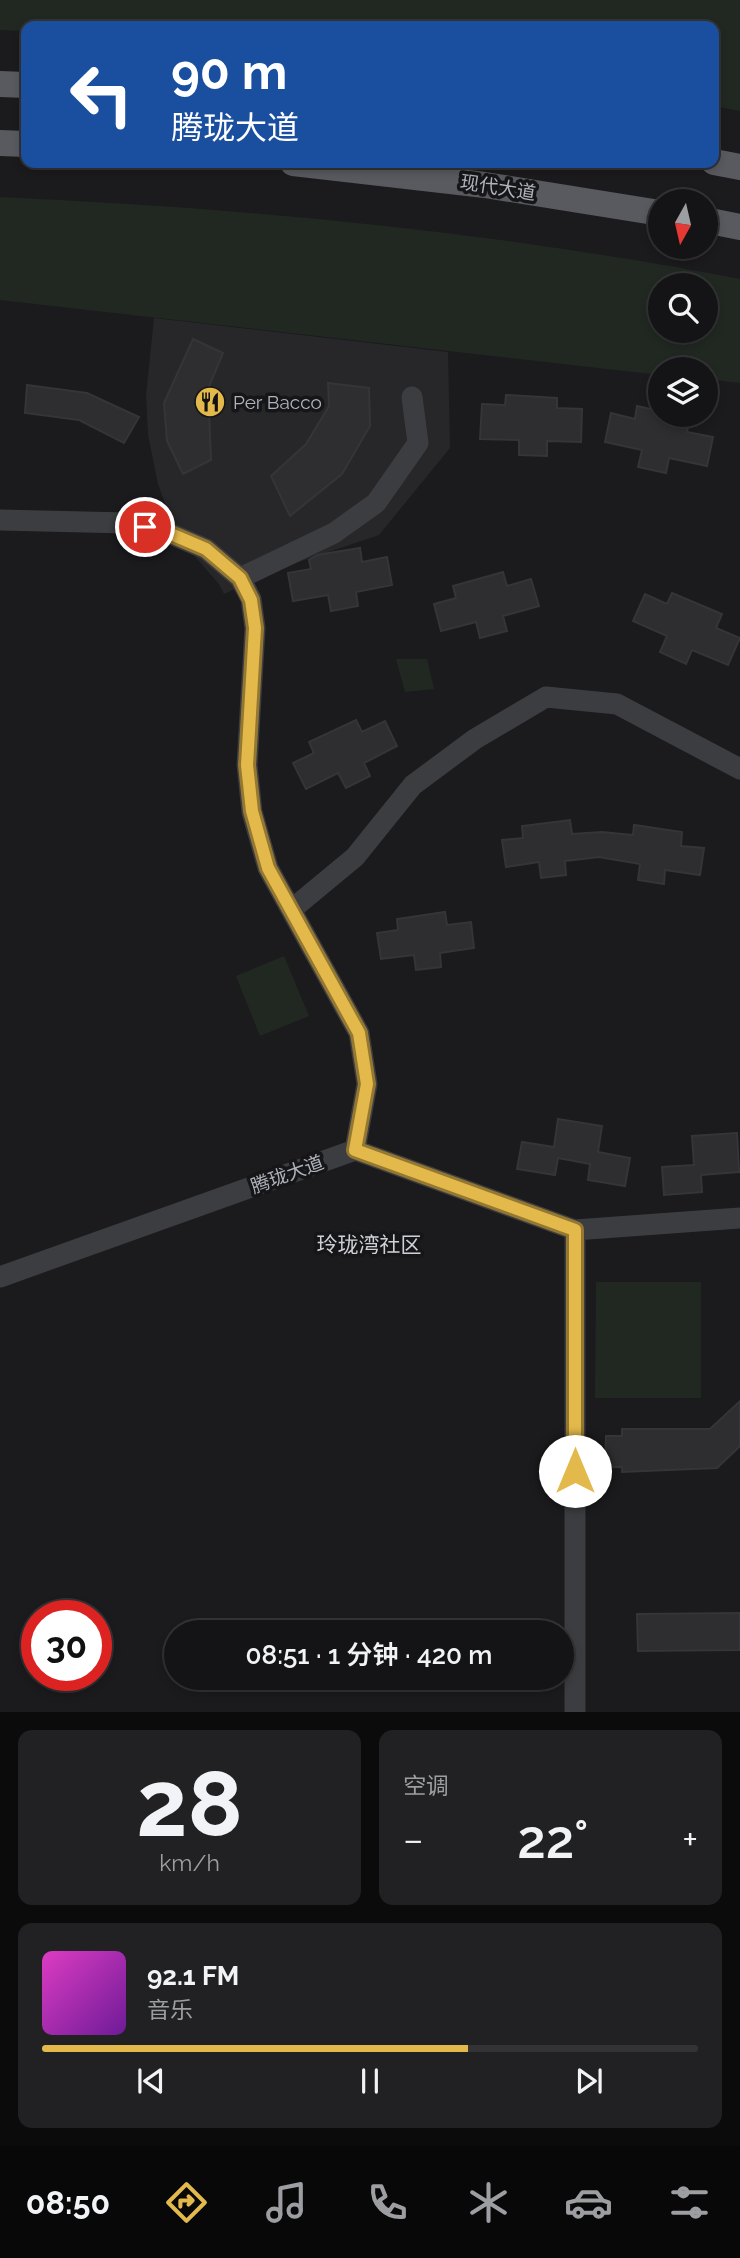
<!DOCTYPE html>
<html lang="zh">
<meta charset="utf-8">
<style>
body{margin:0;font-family:Raleway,"Noto Sans SC",sans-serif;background:#212123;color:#f1f3f6;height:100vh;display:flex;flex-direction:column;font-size:26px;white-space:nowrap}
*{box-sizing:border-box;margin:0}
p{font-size:23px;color:#9d9ea1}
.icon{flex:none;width:38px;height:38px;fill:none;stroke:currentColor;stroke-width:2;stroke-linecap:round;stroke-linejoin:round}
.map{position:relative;height:1712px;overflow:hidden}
.side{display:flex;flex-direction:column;gap:18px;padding:18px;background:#0b0b0c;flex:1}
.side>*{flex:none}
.top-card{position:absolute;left:21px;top:21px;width:698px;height:147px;border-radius:14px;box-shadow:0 4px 10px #0003,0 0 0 2px #333335;background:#1a4fa0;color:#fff;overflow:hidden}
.needle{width:46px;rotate:188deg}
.controls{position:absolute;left:648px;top:189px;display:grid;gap:14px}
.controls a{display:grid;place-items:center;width:70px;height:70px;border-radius:50%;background:#141416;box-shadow:0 4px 10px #0003,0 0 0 2px #333335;font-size:35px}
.speed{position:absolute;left:21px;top:1600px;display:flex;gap:14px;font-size:35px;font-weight:700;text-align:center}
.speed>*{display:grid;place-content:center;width:91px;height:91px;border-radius:50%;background:#141416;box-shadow:0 4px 10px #0003,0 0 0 2px #333335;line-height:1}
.speed .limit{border:10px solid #d22;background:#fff;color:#111}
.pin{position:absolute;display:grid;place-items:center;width:60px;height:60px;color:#fff;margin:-30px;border:4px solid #fff;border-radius:50%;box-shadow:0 2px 7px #0007}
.me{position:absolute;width:77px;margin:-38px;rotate:0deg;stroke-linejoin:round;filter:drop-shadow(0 0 5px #0008)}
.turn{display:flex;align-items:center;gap:24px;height:147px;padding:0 35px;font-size:32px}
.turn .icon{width:91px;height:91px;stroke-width:2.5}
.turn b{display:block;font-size:49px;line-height:60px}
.big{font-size:52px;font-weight:600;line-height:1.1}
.side .widget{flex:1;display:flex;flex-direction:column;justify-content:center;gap:10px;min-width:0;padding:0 24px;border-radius:14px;background:#212123}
.side .dial{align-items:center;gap:0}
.dial b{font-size:91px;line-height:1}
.song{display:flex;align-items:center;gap:21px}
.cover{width:84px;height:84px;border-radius:10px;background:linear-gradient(135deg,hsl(310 70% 55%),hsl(280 70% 35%))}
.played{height:7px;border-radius:4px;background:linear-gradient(90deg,#e4b94b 65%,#333335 65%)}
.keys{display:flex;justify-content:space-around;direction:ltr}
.heat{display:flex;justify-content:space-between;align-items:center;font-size:38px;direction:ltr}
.side .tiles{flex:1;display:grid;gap:18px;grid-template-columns:1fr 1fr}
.widget:last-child{grid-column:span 2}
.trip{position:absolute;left:164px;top:1620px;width:410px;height:70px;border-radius:35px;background:#141416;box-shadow:0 4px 10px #0003,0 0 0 2px #333335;font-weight:600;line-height:70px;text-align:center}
.menu{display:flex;height:112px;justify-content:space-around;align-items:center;background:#080809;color:#9d9ea1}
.menu .icon{width:49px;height:49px}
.menu .current{color:#e4b94b}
.menu b{font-size:32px;color:#f1f3f6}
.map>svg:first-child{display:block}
.built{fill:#27272a}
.green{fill:#212822;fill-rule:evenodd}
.building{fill:#2e2e31;stroke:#353539;stroke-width:2}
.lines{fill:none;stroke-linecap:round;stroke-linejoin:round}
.minor{stroke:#3c3d41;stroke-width:21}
.major{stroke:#585a60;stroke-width:26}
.route-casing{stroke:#947831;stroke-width:18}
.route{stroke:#e4b94b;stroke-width:12}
.labels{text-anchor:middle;stroke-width:7;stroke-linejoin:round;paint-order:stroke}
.street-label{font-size:19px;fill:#aeb2bb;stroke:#161618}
.poi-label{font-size:19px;fill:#aeb2bb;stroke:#161618;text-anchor:start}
.neighbourhood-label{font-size:21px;fill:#cfd1d7;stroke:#161618}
</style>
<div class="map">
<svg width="740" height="1712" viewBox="0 0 740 1712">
<rect width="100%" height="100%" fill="#1b1b1d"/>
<path class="built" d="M 154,318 L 448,352 L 450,448 L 379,535 L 278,569 L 224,594 L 219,584 L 177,536 L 158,484 L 148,435 L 146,395 Z"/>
<path class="green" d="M 0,0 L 740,0 L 740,111 L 714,106 L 714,26 L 26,26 L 26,31 L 0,30 Z
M 0,197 C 248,208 496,232 740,279 L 740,383 L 705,379 L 705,369 L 660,369 L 660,375 L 0,300 ZM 660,285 L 705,285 L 705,331 L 660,331 Z
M 396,659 L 427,659 L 434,689 L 405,692 Z
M 284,956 L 309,1016 L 260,1036 L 236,976 Z
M 596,1282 L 701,1282 L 701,1398 L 595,1398 Z"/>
<path class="building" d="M 193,339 L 223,353 L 208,389 L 211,460 L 183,474 L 167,441 L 164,403 Z
M 328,383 L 369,388 L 370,426 L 342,474 L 290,516 L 271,476 L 306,444 L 329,406 Z
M 27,385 L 87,393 L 139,417 L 124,443 L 79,420 L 25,413 Z
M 506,395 L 557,398 L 557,408 L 582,409 L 581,442 L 547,441 L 547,456 L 519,455 L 519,440 L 480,439 L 482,404 L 505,405 Z
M 637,406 L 660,411 L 660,415 L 690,417 L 687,432 L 713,437 L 707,466 L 669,458 L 666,473 L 638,467 L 642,450 L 605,442 L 611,413 L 635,419 Z
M 360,548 L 362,562 L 387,557 L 392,585 L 356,592 L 358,606 L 331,611 L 328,595 L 293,601 L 288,573 L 311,569 L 309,560 L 317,555 Z
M 503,572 L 507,586 L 531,579 L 539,606 L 503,616 L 507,631 L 480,638 L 476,622 L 441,631 L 434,604 L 456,598 L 453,586 Z
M 672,593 L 722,614 L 716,628 L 740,638 L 728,665 L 692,650 L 686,664 L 660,652 L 667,636 L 633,621 L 645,594 L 667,604 Z
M 356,720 L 362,732 L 385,721 L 397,746 L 364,763 L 370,776 L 346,788 L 338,773 L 306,789 L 293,763 L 314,753 L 309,742 Z
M 570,820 L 572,834 L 602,832 L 633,835 L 634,825 L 682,832 L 681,846 L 704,848 L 700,875 L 665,870 L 664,884 L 638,880 L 640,864 L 599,857 L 565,861 L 566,875 L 541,878 L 539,862 L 506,867 L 502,840 L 523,838 L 522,826 Z
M 445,912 L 447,925 L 471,922 L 474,948 L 440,953 L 441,967 L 416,970 L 414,955 L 381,959 L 377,933 L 398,930 L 397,919 Z
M 558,1119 L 602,1126 L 598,1152 L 630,1158 L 625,1186 L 588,1180 L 590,1164 L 558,1158 L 555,1175 L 517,1169 L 522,1142 L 554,1147 Z
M 737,1133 L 739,1172 L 701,1175 L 702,1192 L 664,1195 L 662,1167 L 694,1165 L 692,1136 Z
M 740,1401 L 740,1446 L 717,1468 L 622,1472 L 622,1467 L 605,1467 L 606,1436 L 622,1436 L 622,1429 L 710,1429 Z
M 740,1613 L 740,1650 L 638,1651 L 637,1614 Z"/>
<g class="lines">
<path class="minor" d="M 0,520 L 127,523 L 164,531 L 206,549 L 240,578 L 251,599 L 255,628 L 247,765 L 252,812 L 268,868 L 359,1033 L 367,1084 L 355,1150
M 240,578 L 334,533 L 376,503 L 418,443 L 412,397
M 291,910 L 355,857 L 413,785 L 475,739 L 546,697 L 617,704 L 740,769
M 575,1230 L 575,1712
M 0,1277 L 355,1150 L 575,1230 L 740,1218"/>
<path class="major" d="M 0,84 L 26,85
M 0,143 L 26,144
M 714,162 L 740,167
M 293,163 L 485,185 L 660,213
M 705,220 L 740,227"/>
</g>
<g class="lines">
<g class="route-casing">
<path id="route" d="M 145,527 L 164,531 L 206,549 L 240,578 L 251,600 L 255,628 L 247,765 L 252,811 L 268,868 L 359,1033 L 367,1084 L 355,1150 L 575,1230 L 575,1471"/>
</g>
<use href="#route" class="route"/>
</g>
<defs>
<g id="restaurant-disc" transform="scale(1.575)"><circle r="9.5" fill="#e4b94b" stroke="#161618"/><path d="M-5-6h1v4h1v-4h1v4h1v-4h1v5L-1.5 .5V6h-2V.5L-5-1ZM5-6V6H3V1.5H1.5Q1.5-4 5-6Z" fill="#111"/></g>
</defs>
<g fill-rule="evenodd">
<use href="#restaurant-disc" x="210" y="402"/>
</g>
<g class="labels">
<g class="street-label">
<text transform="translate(498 187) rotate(9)" y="7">现代大道</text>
<text transform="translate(287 1174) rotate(-20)" y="7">腾珑大道</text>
</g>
<g class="poi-label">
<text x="233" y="409">Per Bacco</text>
</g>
<g class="neighbourhood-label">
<text x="369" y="1252">玲珑湾社区</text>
</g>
</g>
</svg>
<div class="controls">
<a><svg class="needle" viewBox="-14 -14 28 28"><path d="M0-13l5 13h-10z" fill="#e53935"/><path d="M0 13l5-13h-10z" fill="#9d9ea1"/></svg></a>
<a><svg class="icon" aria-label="search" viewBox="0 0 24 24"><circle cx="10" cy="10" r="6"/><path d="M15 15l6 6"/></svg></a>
<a><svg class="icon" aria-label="layers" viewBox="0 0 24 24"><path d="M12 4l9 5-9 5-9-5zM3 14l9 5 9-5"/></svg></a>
</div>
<div class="speed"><div class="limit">30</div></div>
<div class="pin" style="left:145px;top:527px;background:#d93025"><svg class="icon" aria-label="arrive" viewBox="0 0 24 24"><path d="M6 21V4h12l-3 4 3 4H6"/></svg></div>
<svg class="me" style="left:575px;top:1471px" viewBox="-20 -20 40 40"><circle r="19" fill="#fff"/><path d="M0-13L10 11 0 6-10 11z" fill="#e4b94b"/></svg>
<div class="trip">08:51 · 1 分钟 · 420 m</div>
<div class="top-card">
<div class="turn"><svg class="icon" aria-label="left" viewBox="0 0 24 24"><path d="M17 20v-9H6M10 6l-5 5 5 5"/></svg><div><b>90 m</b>腾珑大道</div></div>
</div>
</div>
<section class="side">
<div class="tiles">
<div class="widget dial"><b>28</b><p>km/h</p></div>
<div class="widget"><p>空调</p>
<div class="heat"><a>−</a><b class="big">22°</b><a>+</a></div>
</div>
<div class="widget">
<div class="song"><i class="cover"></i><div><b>92.1 FM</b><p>音乐</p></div></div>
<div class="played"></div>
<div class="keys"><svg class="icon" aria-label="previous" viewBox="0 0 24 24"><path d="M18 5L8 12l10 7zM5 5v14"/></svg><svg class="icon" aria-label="pause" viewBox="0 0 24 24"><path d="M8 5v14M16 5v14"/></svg><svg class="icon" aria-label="next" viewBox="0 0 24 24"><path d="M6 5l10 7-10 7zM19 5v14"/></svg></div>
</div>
</div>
</section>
<nav class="menu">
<b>08:50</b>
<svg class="icon current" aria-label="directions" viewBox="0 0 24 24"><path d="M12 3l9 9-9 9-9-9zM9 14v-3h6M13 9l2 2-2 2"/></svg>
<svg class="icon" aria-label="music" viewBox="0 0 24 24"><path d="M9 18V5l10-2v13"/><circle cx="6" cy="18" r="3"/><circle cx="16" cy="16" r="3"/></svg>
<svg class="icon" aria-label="phone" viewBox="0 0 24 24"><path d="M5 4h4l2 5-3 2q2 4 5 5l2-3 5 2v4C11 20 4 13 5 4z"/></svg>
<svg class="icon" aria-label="climate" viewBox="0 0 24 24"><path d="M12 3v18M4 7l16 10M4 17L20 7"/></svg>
<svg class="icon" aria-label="car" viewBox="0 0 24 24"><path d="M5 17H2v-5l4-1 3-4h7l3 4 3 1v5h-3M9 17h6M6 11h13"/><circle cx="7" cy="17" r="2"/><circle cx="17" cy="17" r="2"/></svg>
<svg class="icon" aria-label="filters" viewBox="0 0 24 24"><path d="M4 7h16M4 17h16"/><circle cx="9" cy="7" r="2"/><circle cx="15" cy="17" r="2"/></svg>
</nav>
